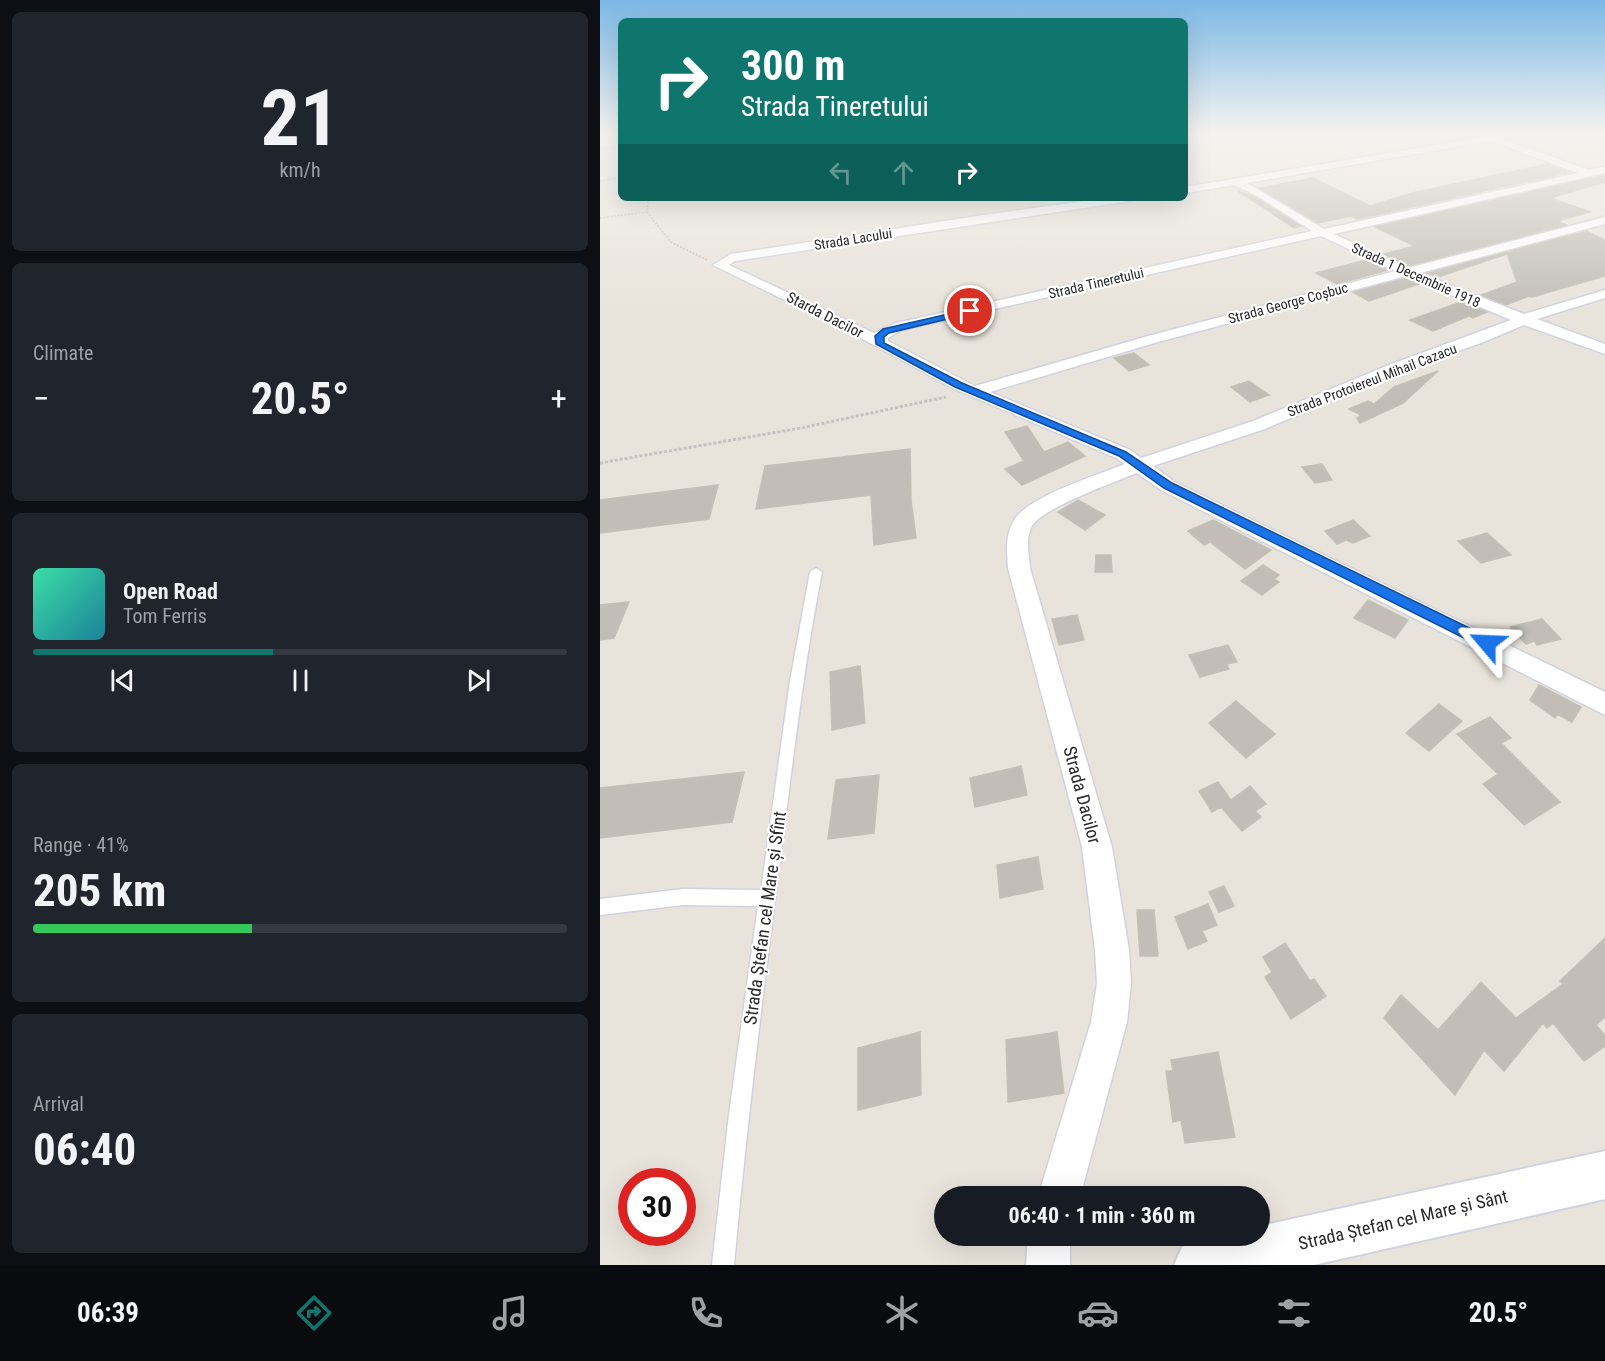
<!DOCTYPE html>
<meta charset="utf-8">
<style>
body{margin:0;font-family:"Roboto Condensed",sans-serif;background:#20242c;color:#f1f3f6;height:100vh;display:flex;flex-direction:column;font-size:22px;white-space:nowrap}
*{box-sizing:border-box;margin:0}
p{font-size:20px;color:#9ea1a6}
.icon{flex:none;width:33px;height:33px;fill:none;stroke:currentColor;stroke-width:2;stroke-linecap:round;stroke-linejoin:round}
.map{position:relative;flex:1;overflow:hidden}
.panel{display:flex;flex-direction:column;gap:12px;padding:12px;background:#0d0f14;width:600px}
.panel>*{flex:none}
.top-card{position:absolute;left:18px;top:18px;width:570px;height:183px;border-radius:9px;box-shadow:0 6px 24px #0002;background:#0f766e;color:#fff;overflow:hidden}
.speed{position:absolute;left:18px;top:1168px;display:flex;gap:12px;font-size:30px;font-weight:700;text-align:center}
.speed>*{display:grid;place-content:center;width:78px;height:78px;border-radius:50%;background:#171b24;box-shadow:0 6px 24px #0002;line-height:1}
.speed .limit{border:9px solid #d22;background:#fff;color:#111}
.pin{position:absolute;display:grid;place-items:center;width:51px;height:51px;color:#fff;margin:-26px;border:3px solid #fff;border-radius:50%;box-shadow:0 2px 6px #0007}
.me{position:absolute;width:66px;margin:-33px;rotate:296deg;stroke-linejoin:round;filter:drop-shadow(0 0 4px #0008)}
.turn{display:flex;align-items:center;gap:21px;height:126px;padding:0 24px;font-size:27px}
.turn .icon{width:78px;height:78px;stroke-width:2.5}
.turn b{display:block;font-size:42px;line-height:51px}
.lanes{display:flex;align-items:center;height:57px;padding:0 24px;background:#0003;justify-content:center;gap:30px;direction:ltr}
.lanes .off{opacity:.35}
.big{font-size:45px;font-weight:700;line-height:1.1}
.panel .tile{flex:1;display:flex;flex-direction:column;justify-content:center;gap:9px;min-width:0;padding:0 21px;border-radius:9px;background:#20242c}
.panel .dial{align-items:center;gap:0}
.dial b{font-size:78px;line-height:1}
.song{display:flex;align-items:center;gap:18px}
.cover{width:72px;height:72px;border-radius:9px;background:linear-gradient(135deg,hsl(160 70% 55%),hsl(190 70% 35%))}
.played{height:6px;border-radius:3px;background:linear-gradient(90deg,#0f766e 45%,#363941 45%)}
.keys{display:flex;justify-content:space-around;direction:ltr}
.heat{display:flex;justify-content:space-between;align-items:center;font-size:33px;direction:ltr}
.charge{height:9px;border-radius:4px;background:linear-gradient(90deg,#34c759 41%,#363941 0)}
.trip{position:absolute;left:334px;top:1186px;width:336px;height:60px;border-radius:30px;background:#171b24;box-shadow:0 6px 24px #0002;font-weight:700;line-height:60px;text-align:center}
.tab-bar{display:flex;height:96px;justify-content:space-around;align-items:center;background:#090b0e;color:#9ea1a6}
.tab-bar .icon{width:42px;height:42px}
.tab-bar .on{color:#0f766e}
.tab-bar b{font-size:27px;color:#f1f3f6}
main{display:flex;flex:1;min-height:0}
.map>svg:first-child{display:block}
.building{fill:#c2beb7;stroke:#c4c0b5;stroke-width:1.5}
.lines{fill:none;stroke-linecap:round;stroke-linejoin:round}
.service-casing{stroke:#d1d2e0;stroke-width:3}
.minor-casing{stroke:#d1d2e0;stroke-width:3}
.tertiary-casing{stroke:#d1d2e0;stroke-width:4}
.path-far2{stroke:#c3c3c3;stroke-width:1.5;stroke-dasharray:2 1.5;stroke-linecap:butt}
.path-far1{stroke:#c3c3c3;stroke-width:2;stroke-dasharray:2 1.5;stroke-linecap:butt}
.path{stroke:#c3c3c3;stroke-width:3;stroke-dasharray:3 2;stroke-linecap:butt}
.service{fill:#fff;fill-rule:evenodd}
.minor{fill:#fff;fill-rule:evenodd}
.tertiary{fill:#fff;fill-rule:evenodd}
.route{fill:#1a73e8;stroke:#114b97;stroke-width:1.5}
.labels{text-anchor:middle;stroke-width:4.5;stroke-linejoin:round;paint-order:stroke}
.far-street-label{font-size:14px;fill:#282828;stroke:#fff}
.street-label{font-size:15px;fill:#282828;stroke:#fff}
.near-street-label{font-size:18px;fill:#282828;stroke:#fff}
</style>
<main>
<section class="panel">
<div class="tile dial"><b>21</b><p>km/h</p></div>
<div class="tile"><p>Climate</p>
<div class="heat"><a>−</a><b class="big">20.5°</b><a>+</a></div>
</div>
<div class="tile">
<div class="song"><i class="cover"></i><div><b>Open Road</b><p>Tom Ferris</p></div></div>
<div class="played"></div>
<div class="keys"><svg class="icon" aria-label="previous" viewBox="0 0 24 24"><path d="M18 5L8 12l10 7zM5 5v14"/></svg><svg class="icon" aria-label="pause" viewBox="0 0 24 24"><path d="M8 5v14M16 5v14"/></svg><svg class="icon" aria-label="next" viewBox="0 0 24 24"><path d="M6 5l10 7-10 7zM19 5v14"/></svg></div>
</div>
<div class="tile"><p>Range · 41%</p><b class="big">205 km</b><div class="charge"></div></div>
<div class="tile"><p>Arrival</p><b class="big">06:40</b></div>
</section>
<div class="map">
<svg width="1005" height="1265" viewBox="0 0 1005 1265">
<rect width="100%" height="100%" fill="#e9e4db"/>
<path class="building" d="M 947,164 L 970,172 L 758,219 L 751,216 L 718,223 L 660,188 L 713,178 L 770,206 L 812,193 Z
M 1005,175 L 1005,182 L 950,198 L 990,212 L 957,221 L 967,225 L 808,266 L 784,254 L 815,246 L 775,227 Z
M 638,191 L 656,198 L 701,226 L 694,228 Z
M 986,231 L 1005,240 L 1005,276 L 932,297 L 929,296 L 906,305 L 881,295 L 917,282 L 907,254 L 838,277 L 827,273 Z
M 766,260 L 788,270 L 737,284 L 716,273 Z
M 806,278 L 819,284 L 769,301 L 753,292 Z
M 861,302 L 887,312 L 873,318 L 869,316 L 833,331 L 810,320 Z
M 534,353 L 549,365 L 529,371 L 514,358 Z
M 838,371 L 803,403 L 760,423 L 757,418 L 761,415 L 749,409 L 768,401 L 774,404 L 794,387 Z
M 649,381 L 669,395 L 650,402 L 631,387 Z
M 427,426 L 444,452 L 468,442 L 485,456 L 422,485 L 405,469 L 424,461 L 405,432 Z
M 310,449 L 311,500 L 316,538 L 274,545 L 271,495 L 156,509 L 165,466 Z
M 722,464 L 732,480 L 715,483 L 702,467 Z
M 118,485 L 109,519 L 0,533 L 0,500 Z
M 478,500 L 505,515 L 485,530 L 458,512 Z
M 613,520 L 653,541 L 671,550 L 645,569 L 610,542 L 604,545 L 588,531 Z
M 753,520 L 770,536 L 753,543 L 746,540 L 737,544 L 725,531 Z
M 887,533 L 911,555 L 881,563 L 858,541 Z
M 496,555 L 511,555 L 512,572 L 495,572 Z
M 663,565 L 679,575 L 674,579 L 679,582 L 662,595 L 641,581 Z
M 768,600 L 808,620 L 795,638 L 754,618 Z
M 29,602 L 14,638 L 0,640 L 0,605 Z
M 477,615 L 484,640 L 459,645 L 452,619 Z
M 942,619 L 961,639 L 937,645 L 934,641 L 926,644 L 910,627 Z
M 628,645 L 637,662 L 627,664 L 629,669 L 600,677 L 589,655 Z
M 260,666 L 265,723 L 232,730 L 230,672 Z
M 939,685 L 981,707 L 972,722 L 957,714 L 955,718 L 930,700 Z
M 636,701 L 675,734 L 646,758 L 609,723 Z
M 839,704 L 862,721 L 829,751 L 806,733 Z
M 890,717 L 911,738 L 901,743 L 960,802 L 924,825 L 883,784 L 898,774 L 857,734 Z
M 421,766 L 427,795 L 375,807 L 370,778 Z
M 144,772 L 132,822 L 0,838 L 0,788 Z
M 279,775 L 274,833 L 228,839 L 236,780 Z
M 618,782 L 631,800 L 650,786 L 666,804 L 655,811 L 661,817 L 642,831 L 621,807 L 612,812 L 599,791 Z
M 438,857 L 443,889 L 400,898 L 397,865 Z
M 624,886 L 634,906 L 619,912 L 609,892 Z
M 608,904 L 617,925 L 602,931 L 607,941 L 588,949 L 575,917 Z
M 537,910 L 554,910 L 558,956 L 540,956 Z
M 1005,938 L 1005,1017 L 996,1025 L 1005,1035 L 1005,1046 L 984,1061 L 953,1023 L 947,1028 L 943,1023 L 904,1071 L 884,1050 L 855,1095 L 784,1018 L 801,995 L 838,1030 L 881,982 L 916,1018 L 963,984 L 960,981 Z
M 685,943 L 710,981 L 714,979 L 726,996 L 691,1019 L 665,977 L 672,972 L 663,957 Z
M 320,1032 L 321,1095 L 258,1110 L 258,1048 Z
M 457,1032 L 464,1093 L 408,1102 L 406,1040 Z
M 618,1052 L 635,1137 L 585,1143 L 581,1120 L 573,1122 L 566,1071 L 573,1071 L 571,1060 Z"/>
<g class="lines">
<g class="service-casing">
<path id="service" d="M 216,568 L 222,572 C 203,670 192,769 179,868 C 162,1000 146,1132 134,1265 L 112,1265 L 129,1114 L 158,906 L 83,905 L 0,915 L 0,899 L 83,889 L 161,890 L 190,681 L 210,572 Z"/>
</g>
<g class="minor-casing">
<path id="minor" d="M 909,133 L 928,133 L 902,139 L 989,170 L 1005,167 L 1005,173 L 734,234 L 808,268 L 1005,217 L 1005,224 L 820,273 L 924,314 L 1005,290 L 1005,298 L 937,319 L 1005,344 L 1005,354 L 924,325 L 881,343 L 801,371 L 665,429 L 553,466 L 575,482 L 1005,692 L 1005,715 L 561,490 L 537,473 C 515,482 442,508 432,526 C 425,539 429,554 430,568 L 512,847 L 529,950 L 531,983 L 527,1022 L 480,1197 L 438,1197 L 491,1022 L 497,983 L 495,950 L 482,847 L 408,568 C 407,552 405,537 413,522 C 425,497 498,475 525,464 L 516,458 L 352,388 L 250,332 L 113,265 L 131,254 L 390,214 L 506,198 L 535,198 L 530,201 L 135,261 L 129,265 L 274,333 L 296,323 L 712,231 L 657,196 L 634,185 L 585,193 L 585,187 ZM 891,141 L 978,173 L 724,229 L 647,183 ZM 721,236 L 795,271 L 548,336 L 375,386 L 288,341 L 288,338 L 301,330 ZM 806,276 L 911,320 L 789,365 L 653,421 L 541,458 L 530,450 L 390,392 L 558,342 Z
M 428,1236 L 470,1236 L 470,1265 L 426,1265 Z"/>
</g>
<g class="tertiary-casing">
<path id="tertiary" d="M 1005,1151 L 1005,1199 L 714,1265 L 574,1265 L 582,1247 C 608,1236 632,1236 660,1236 L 660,1226 Z"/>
</g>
<path class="path-far2" d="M 0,149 L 21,146
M 0,181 L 21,177
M 48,198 L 47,212 L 54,221
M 0,218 L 47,212"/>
<path class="path-far1" d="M 53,220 L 71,242 L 107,260"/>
<path class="path" d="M 0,463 L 201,428 L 346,397"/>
<use href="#service" class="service"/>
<use href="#minor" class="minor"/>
<use href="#tertiary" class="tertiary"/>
</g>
<linearGradient id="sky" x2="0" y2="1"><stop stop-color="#7bb8e6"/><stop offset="0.43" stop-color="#f5f3ef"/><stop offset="1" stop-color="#f5f3ef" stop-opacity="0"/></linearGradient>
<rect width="1005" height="310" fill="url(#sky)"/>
<path class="route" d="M 370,309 L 373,313 L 289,333 L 284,337 L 284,343 L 362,383 L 526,452 L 572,483 L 892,639 L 892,647 L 882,647 L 564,488 L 519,456 L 355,387 L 276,344 L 275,336 L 283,329 Z"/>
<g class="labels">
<g class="far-street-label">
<text transform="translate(253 239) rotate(-9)" y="5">Strada Lacului</text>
<text transform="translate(816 275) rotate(24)" y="5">Strada 1 Decembrie 1918</text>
<text transform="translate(496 283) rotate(-13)" y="5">Strada Tineretului</text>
<text transform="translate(688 303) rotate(-15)" y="5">Strada George Coșbuc</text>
<text transform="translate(772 380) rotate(-21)" y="5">Strada Protoiereul Mihail Cazacu</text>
</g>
<g class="street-label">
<text transform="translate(225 315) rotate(27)" y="5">Starda Dacilor</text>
</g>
<g class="near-street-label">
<text transform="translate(482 795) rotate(75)" y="6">Strada Dacilor</text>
<text transform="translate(165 918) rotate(-82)" y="6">Strada Ștefan cel Mare și Sfînt</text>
<text transform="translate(803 1220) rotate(-13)" y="6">Strada Ștefan cel Mare și Sânt</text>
</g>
</g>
</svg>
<div class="speed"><div class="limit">30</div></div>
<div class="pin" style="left:370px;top:311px;background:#d93025"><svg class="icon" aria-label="arrive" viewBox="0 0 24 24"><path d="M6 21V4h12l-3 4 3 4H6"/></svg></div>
<svg class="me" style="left:887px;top:643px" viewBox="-20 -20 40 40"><path d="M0-17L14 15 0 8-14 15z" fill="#1a73e8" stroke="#fff" stroke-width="4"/></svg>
<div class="trip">06:40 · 1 min · 360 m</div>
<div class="top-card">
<div class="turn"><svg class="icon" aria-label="right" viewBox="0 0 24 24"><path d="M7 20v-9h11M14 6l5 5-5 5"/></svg><div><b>300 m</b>Strada Tineretului</div></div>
<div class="lanes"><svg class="icon off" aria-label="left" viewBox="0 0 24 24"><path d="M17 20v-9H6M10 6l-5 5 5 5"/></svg><svg class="icon off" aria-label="ahead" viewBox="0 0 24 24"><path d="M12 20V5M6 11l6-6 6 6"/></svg><svg class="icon" aria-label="right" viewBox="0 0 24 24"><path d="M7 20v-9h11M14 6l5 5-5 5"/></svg></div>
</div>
</div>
</main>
<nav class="tab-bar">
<b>06:39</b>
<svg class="icon on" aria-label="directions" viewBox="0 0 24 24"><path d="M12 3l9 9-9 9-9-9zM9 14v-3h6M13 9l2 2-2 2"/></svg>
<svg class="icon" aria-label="music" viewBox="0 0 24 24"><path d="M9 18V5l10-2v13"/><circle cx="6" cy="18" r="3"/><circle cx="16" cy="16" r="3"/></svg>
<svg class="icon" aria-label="phone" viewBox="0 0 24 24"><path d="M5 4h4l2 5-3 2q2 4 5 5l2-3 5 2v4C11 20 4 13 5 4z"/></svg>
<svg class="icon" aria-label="climate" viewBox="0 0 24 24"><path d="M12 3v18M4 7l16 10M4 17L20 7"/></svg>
<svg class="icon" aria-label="car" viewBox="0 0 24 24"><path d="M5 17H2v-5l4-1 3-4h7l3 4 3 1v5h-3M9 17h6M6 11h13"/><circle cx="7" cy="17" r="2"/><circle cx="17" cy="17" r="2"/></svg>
<svg class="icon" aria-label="filters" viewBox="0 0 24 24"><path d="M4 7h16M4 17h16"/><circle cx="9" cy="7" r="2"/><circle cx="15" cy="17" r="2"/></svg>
<b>20.5°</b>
</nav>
